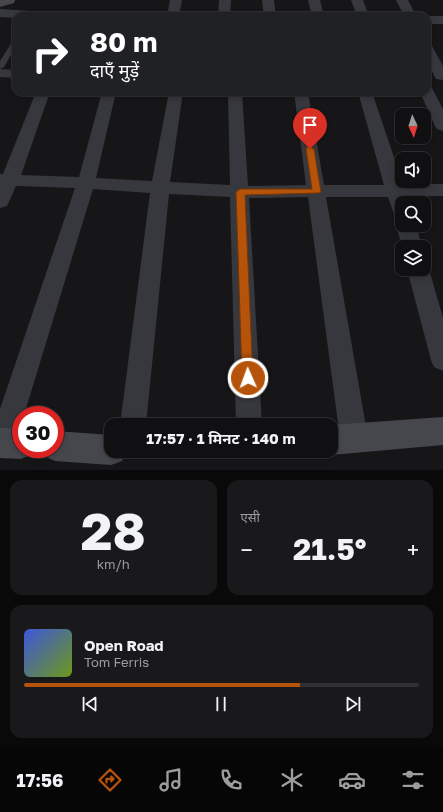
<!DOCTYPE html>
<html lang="hi">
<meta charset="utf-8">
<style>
body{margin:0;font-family:"Golos Text","Noto Sans Devanagari",sans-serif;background:#19191b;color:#f1f3f6;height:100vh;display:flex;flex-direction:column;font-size:15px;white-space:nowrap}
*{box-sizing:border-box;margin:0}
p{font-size:13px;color:#9c9d9f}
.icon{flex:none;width:22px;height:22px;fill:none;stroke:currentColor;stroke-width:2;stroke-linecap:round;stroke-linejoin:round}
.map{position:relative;height:470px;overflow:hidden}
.panel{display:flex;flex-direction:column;gap:10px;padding:10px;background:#09090a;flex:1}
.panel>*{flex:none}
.hud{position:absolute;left:12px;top:12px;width:419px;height:84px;border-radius:12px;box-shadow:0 2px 6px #0003,0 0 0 1px #303032;background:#202124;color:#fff;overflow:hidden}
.needle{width:26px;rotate:176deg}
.tools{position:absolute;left:395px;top:108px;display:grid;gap:8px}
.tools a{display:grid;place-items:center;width:36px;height:36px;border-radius:8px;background:#101012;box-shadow:0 2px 6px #0003,0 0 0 1px #303032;font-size:20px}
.speed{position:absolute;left:12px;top:406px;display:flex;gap:8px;font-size:20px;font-weight:700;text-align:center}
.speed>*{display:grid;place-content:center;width:52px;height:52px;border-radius:50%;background:#101012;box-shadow:0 2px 6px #0003,0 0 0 1px #303032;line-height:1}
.speed .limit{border:6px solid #d22;background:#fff;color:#111}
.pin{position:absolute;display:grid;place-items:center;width:34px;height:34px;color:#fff;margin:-41px -17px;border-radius:50% 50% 50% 0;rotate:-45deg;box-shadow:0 0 4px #0007}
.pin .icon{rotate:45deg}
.me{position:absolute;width:44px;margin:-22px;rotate:358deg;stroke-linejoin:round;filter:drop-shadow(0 0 3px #0008)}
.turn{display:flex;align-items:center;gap:14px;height:84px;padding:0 12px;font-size:18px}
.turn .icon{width:52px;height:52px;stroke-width:2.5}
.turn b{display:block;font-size:28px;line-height:34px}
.big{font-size:30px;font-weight:700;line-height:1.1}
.panel .card{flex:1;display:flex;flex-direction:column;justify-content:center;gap:6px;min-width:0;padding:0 14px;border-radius:12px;background:#19191b}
.panel .dial{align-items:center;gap:0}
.dial b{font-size:52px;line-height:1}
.song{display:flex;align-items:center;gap:12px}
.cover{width:48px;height:48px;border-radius:6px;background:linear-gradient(135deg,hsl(230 70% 55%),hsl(80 70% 35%))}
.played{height:4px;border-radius:2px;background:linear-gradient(90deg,#b45309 70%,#303032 70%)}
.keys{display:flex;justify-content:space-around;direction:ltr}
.heat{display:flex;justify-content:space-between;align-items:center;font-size:22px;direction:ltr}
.panel .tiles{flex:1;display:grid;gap:10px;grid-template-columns:1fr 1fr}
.card:last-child{grid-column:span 2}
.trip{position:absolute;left:104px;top:418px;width:234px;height:40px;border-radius:12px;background:#101012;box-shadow:0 2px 6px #0003,0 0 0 1px #303032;font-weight:700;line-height:40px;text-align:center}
.tab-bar{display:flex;height:64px;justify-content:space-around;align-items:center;background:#060607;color:#9c9d9f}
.tab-bar .icon{width:28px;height:28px}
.tab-bar .active{color:#b45309}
.tab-bar b{font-size:18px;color:#f1f3f6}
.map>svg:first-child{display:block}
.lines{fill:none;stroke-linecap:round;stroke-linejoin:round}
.lane{fill:#37383d;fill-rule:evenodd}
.street{fill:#37383d;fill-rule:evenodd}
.secondary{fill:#45474d;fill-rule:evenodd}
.route{fill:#b45309;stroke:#753606}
</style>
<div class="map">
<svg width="443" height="470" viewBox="0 0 443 470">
<rect width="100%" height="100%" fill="#161618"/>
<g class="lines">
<path class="lane" d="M 16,38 L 16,46 L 4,67 L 0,69 L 0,61 L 14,39 Z"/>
<path class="street" d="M 170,0 L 182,0 L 179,16 L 167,16 Z
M 219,0 L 231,0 L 230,16 L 218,16 Z
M 262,0 L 274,0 L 276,16 L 264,16 Z
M 308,0 L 320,0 L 324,16 L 312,16 Z
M 351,0 L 363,0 L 369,16 L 357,16 Z
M 396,0 L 408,0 L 416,16 L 404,16 Z
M 0,9 L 30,11 L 151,12 L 155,13 L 157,16 L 16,16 L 16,18 L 0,17 Z
M 427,16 L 443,16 L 443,24 L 427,24 Z
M 427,45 L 432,46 L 443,66 L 443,80 L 436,79 L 427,62 Z
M 0,69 L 16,70 L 16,78 L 0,77 Z
M 427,87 L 432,88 L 443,109 L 443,131 L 437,129 L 435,126 L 420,92 L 427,92 Z
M 36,92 L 50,92 L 21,175 L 79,177 L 102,92 L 116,92 L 96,178 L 152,181 L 169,92 L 183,92 L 170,182 L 230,185 L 228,92 L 242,92 L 248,186 L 306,185 L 294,92 L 308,92 L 324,185 L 384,185 L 358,92 L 372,92 L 403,184 L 443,184 L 443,196 L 406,196 L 409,203 L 402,203 L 402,219 L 395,217 L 388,197 L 326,197 L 368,438 L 364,447 L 354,451 L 344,447 L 340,438 L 308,197 L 249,198 L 262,425 L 236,425 L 230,197 L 169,194 L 146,425 L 120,425 L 150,193 L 93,189 L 24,415 L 21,415 C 21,428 17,440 12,452 L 2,456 L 0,455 L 0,409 L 75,188 L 16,186 L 7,206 L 0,208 L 0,174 L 3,174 Z
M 402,219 L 402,225 L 416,225 L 422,247 L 402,247 L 396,225 L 399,220 Z
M 424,263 L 429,269 L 443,318 L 443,371 L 434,367 L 431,360 L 407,269 L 424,269 Z"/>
<path class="secondary" d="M 0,0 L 15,0 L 14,3 L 0,7 Z
M 443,417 L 443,445 L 331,455 L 322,451 L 331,451 L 331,425 Z
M 0,428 L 21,429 L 21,449 L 34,449 L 32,454 L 21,459 L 0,458 Z
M 55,431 L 111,435 L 111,451 L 126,451 L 122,461 L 111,465 L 55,461 L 44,456 L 41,449 L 55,449 Z"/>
</g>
<path class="route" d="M 307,147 L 310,147 L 314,149 L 321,192 L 319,193 L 245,195 L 253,378 L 252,382 L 248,383 L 244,382 L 242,378 L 236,192 L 240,189 L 312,189 L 306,149 Z"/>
</svg>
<div class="tools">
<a><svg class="needle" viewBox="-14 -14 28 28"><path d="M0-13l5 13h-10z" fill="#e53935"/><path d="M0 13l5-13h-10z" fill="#9c9d9f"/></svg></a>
<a><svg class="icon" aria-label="sound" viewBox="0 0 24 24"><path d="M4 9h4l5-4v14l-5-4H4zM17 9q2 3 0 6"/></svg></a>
<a><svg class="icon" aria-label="search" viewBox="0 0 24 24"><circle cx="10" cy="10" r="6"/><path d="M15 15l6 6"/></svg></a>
<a><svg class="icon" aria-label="layers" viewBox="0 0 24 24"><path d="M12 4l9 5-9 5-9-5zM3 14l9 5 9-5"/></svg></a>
</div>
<div class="speed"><div class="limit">30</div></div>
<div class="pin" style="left:310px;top:149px;background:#d93025"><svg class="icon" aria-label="arrive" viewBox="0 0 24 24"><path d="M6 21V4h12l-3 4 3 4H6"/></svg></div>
<svg class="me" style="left:248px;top:378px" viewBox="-20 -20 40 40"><circle r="17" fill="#b45309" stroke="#fff" stroke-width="3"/><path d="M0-11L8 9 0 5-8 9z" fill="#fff"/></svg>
<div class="trip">17:57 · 1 मिनट · 140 m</div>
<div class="hud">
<div class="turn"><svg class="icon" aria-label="right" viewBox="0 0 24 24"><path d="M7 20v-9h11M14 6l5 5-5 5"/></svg><div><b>80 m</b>दाएँ मुड़ें</div></div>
</div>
</div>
<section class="panel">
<div class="tiles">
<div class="card dial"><b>28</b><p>km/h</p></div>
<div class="card"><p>एसी</p>
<div class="heat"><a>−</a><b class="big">21.5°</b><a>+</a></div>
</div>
<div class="card">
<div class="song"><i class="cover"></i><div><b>Open Road</b><p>Tom Ferris</p></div></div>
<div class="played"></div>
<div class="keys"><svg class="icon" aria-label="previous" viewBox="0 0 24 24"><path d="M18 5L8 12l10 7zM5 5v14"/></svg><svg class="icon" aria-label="pause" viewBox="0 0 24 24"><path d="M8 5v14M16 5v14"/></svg><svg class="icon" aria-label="next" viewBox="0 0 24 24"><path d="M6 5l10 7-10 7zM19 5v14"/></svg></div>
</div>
</div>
</section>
<nav class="tab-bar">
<b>17:56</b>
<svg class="icon active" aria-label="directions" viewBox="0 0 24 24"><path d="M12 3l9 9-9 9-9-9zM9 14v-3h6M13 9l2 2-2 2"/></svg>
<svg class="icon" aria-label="music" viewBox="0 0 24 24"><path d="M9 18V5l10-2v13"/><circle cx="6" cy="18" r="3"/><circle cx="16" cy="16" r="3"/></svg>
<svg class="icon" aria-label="phone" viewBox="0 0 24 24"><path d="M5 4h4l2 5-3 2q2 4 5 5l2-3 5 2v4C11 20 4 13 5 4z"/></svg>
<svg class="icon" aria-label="climate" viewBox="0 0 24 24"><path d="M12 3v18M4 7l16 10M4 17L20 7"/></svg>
<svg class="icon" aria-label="car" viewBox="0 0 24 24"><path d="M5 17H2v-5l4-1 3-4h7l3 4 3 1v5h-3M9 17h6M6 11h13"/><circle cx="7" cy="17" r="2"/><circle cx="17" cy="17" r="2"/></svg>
<svg class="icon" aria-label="filters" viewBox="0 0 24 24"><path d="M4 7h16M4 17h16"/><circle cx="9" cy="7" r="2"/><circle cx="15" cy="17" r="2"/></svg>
</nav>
